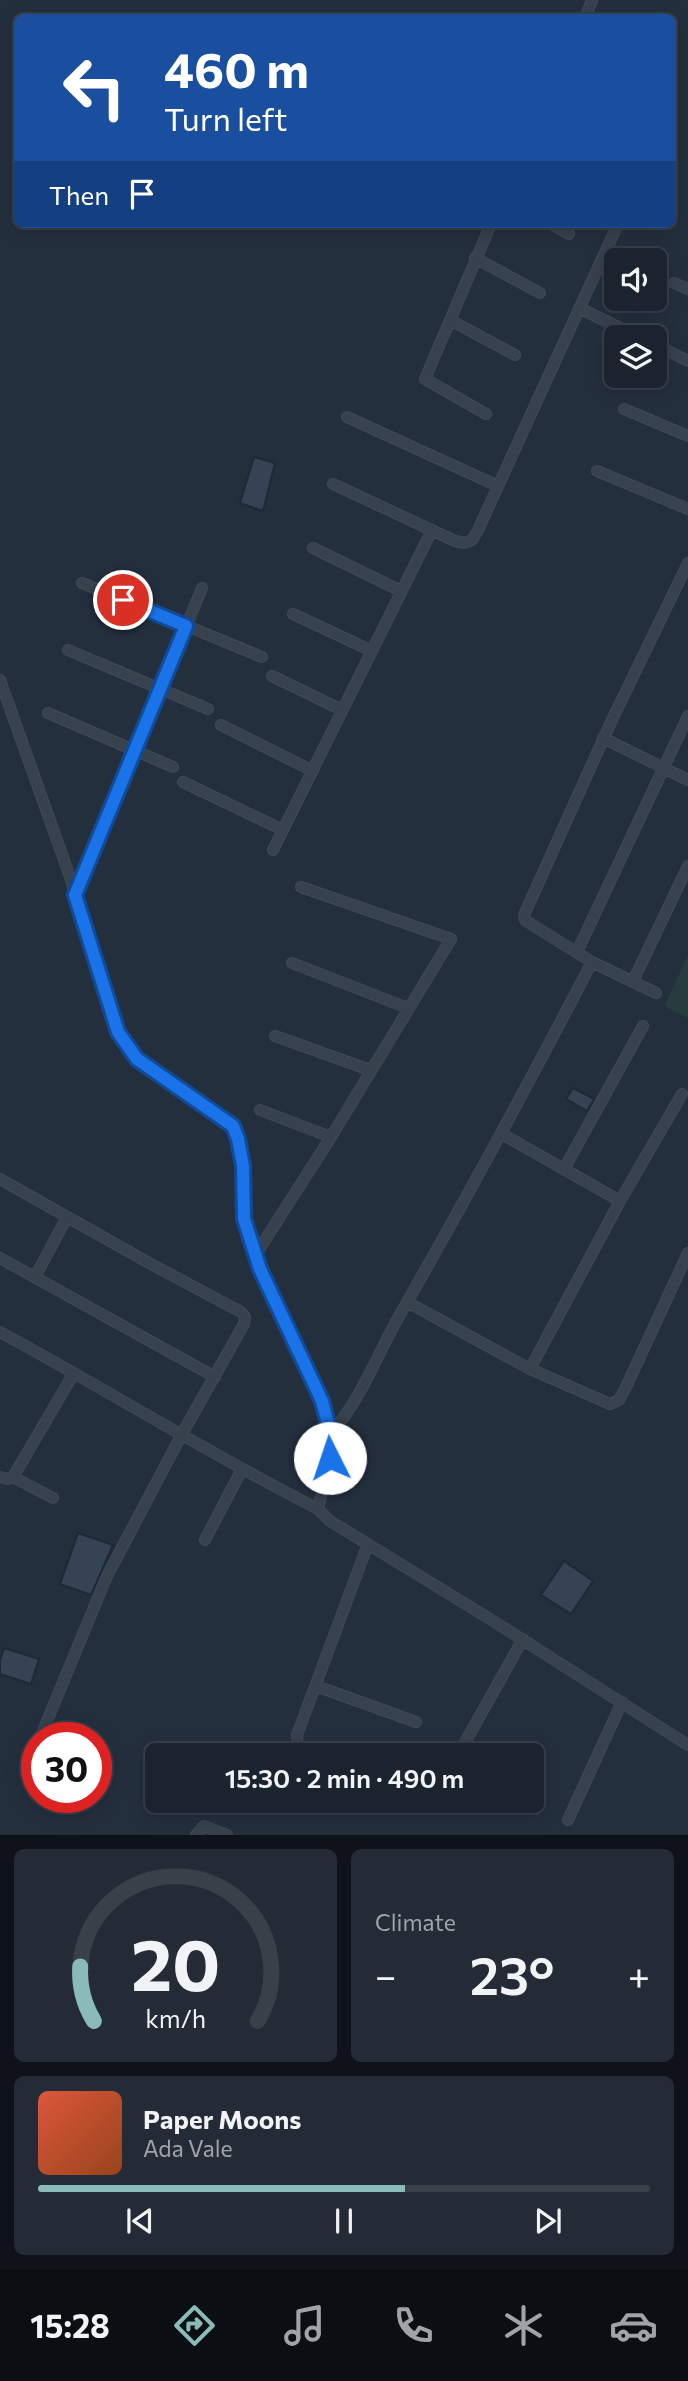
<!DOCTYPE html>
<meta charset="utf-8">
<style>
body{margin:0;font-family:Commissioner,sans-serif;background:#242b36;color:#f1f3f6;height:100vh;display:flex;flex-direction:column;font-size:26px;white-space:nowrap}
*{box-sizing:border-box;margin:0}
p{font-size:23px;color:#a0a4aa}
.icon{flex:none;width:38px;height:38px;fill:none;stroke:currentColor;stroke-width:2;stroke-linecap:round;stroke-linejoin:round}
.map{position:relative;height:1835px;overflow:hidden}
.panel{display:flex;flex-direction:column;gap:14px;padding:14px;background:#0f1319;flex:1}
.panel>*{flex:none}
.guide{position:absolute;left:14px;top:14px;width:662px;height:214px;border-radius:10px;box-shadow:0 4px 18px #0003,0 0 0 2px #39404a;background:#1a4fa0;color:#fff;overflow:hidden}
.controls{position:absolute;left:604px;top:248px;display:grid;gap:14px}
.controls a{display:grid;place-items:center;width:63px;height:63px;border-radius:10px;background:#1b232e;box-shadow:0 4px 18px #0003,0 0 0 2px #39404a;font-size:35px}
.speed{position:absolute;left:21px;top:1722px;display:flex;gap:14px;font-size:35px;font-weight:700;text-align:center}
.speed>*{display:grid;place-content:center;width:91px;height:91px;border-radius:50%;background:#1b232e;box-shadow:0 4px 18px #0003,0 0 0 2px #39404a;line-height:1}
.speed .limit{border:10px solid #d22;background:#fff;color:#111}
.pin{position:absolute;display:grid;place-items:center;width:60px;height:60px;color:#fff;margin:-30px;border:4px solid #fff;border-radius:50%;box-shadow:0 2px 7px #0007}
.me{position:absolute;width:77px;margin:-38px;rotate:356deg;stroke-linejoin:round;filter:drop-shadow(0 0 5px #0008)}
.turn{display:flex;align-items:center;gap:24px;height:147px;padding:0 35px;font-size:32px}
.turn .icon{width:91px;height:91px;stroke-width:2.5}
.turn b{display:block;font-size:49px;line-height:60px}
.then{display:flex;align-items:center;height:66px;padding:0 35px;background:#0003;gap:14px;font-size:26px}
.big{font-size:52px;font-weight:600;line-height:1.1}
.panel .card{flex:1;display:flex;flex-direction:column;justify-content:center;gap:10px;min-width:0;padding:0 24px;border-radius:10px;background:#242b36}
.panel .dial{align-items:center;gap:0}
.dial svg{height:182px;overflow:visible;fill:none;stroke:#39404a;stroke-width:7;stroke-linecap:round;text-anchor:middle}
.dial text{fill:#f1f3f6;stroke:none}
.song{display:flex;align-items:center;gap:21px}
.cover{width:84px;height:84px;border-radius:10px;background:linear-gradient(135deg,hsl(10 70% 55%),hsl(20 70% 35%))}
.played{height:7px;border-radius:4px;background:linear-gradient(90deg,#8bbbb9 60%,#39404a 60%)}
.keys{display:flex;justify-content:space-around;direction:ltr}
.heat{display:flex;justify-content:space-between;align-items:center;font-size:38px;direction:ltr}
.panel .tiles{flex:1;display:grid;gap:14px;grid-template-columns:1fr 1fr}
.card:last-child{grid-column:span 2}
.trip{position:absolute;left:145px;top:1743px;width:399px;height:70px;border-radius:10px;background:#1b232e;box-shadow:0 4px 18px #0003,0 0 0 2px #39404a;font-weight:600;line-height:70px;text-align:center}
.tabs{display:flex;height:112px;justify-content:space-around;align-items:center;background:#0b0e12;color:#a0a4aa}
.tabs .icon{width:49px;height:49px}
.tabs .active{color:#8bbbb9}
.tabs b{font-size:32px;color:#f1f3f6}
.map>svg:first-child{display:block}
.green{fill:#263c3f}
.building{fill:#364354;stroke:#1f2835;stroke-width:2}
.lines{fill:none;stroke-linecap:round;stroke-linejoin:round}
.minor-casing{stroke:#414a57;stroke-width:12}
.minor{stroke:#38414e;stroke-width:10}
.route-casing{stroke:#114b97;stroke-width:18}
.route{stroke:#1a73e8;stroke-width:12}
</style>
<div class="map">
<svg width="688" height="1835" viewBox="0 0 688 1835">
<rect width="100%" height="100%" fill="#242f3e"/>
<path class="green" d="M 688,956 L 688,1018 L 664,1006 Z"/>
<path class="building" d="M 254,457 L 275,463 L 263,511 L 240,503 Z
M 573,1088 L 594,1099 L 587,1111 L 566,1099 Z
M 78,1533 L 113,1545 L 91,1595 L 60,1584 Z
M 564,1561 L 593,1581 L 571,1614 L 541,1595 Z
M 4,1648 L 39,1659 L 31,1684 L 0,1674 L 0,1660 Z"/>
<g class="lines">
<g class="minor-casing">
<path id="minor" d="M 585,18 L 592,0
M 551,224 L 569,234
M 475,258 L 540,293
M 674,283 L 688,289
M 579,308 L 641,338
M 450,320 L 515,355
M 654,344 L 688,361
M 624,409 L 688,436
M 486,414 L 425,379 L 491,224
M 347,417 L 498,486
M 597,471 L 688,509
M 333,484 L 455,541 L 465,543 L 472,540 L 478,530 L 618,224
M 313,548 L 401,591
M 82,583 L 262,657
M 293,614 L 372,651
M 68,650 L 208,709
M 272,676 L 342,710
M 0,680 L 69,874 L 118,1032 L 137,1059 L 233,1126 L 238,1139 L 243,1166 L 244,1219 L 260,1269 L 322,1401 L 333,1443 L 318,1509 L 330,1521 L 490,1619 L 688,1745
M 48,713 L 173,767
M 221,725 L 313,771
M 603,738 L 688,780
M 183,782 L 283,830
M 273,850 L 432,530
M 75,895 L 202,588
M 577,952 L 688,716
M 292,963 L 408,1008
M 633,981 L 688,866
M 656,993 L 592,962 L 531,924 L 525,920 L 524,915 L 611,722 L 688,563
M 275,1036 L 370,1070
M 260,1110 L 331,1137
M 502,1134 L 620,1201
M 564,1169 L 643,1026
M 0,1179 L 149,1263 L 241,1312 L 245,1317 L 244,1324 L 182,1434 L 107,1576 L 40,1738
M 256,1254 L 331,1137 L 451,939 L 301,887
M 0,1258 L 215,1377
M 35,1277 L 67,1217
M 407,1302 L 530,1369 L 610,1404 L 619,1400 L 626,1387 L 688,1253
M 0,1332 C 107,1390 210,1454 318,1509
M 530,1369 L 620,1201 L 682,1094
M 330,1434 C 362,1399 378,1352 402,1311 C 468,1196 531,1079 592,962
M 0,1477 L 8,1479 L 13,1477 L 74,1373
M 13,1477 L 53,1498
M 205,1540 L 242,1469
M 316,1686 L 416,1722
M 299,1755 L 297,1735 L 368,1544
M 458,1755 L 523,1639
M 28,1765 L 37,1745
M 423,1801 L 427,1802
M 568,1820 L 622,1702
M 196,1835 L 204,1826 L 227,1835"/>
</g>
<use href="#minor" class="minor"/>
</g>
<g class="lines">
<g class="route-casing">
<path id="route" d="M 123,600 L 186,626 L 75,895 L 118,1032 L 137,1059 L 233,1126 L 238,1139 L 243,1166 L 244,1219 L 260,1269 L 322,1401 L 333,1443 L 330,1458"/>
</g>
<use href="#route" class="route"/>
</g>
</svg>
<div class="controls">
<a><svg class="icon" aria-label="sound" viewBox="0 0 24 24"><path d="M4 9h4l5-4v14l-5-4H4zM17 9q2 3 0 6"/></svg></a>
<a><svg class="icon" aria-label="layers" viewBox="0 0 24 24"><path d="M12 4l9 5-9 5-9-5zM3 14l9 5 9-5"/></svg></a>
</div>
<div class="speed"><div class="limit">30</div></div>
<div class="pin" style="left:123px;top:600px;background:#d93025"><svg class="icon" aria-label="arrive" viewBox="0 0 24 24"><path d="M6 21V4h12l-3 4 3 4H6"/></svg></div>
<svg class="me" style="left:330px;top:1458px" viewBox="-20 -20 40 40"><circle r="19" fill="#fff"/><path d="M0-13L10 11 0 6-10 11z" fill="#1a73e8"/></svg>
<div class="trip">15:30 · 2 min · 490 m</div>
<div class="guide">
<div class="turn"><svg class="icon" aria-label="left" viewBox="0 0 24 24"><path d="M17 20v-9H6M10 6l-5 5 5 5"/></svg><div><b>460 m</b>Turn left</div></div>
<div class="then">Then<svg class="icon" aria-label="arrive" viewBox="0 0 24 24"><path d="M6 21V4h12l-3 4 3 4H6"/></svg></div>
</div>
</div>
<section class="panel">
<div class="tiles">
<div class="card dial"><svg viewBox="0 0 100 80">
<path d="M14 69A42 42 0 1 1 86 69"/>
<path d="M14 69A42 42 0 0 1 8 45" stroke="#8bbbb9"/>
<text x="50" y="56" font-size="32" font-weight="700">20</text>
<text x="50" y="72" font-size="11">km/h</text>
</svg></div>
<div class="card"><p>Climate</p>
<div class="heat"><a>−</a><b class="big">23°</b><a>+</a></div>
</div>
<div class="card">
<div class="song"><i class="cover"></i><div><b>Paper Moons</b><p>Ada Vale</p></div></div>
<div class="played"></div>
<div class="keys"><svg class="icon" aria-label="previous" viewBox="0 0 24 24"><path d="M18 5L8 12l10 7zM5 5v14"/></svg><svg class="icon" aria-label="pause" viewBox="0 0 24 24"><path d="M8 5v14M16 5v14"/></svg><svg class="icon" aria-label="next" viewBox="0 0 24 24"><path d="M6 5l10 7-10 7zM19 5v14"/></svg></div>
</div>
</div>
</section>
<nav class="tabs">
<b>15:28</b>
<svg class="icon active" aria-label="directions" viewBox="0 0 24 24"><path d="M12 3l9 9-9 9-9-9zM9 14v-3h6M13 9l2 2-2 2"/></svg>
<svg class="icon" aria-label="music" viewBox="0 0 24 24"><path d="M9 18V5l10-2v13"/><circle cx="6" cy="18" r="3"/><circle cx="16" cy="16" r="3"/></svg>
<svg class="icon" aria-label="phone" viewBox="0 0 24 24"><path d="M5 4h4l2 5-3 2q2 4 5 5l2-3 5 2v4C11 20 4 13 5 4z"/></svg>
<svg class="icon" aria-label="climate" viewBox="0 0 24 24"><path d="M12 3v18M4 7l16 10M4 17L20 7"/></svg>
<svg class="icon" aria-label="car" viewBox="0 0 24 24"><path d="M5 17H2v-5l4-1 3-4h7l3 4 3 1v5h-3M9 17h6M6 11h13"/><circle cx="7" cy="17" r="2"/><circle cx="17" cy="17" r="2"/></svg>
</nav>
